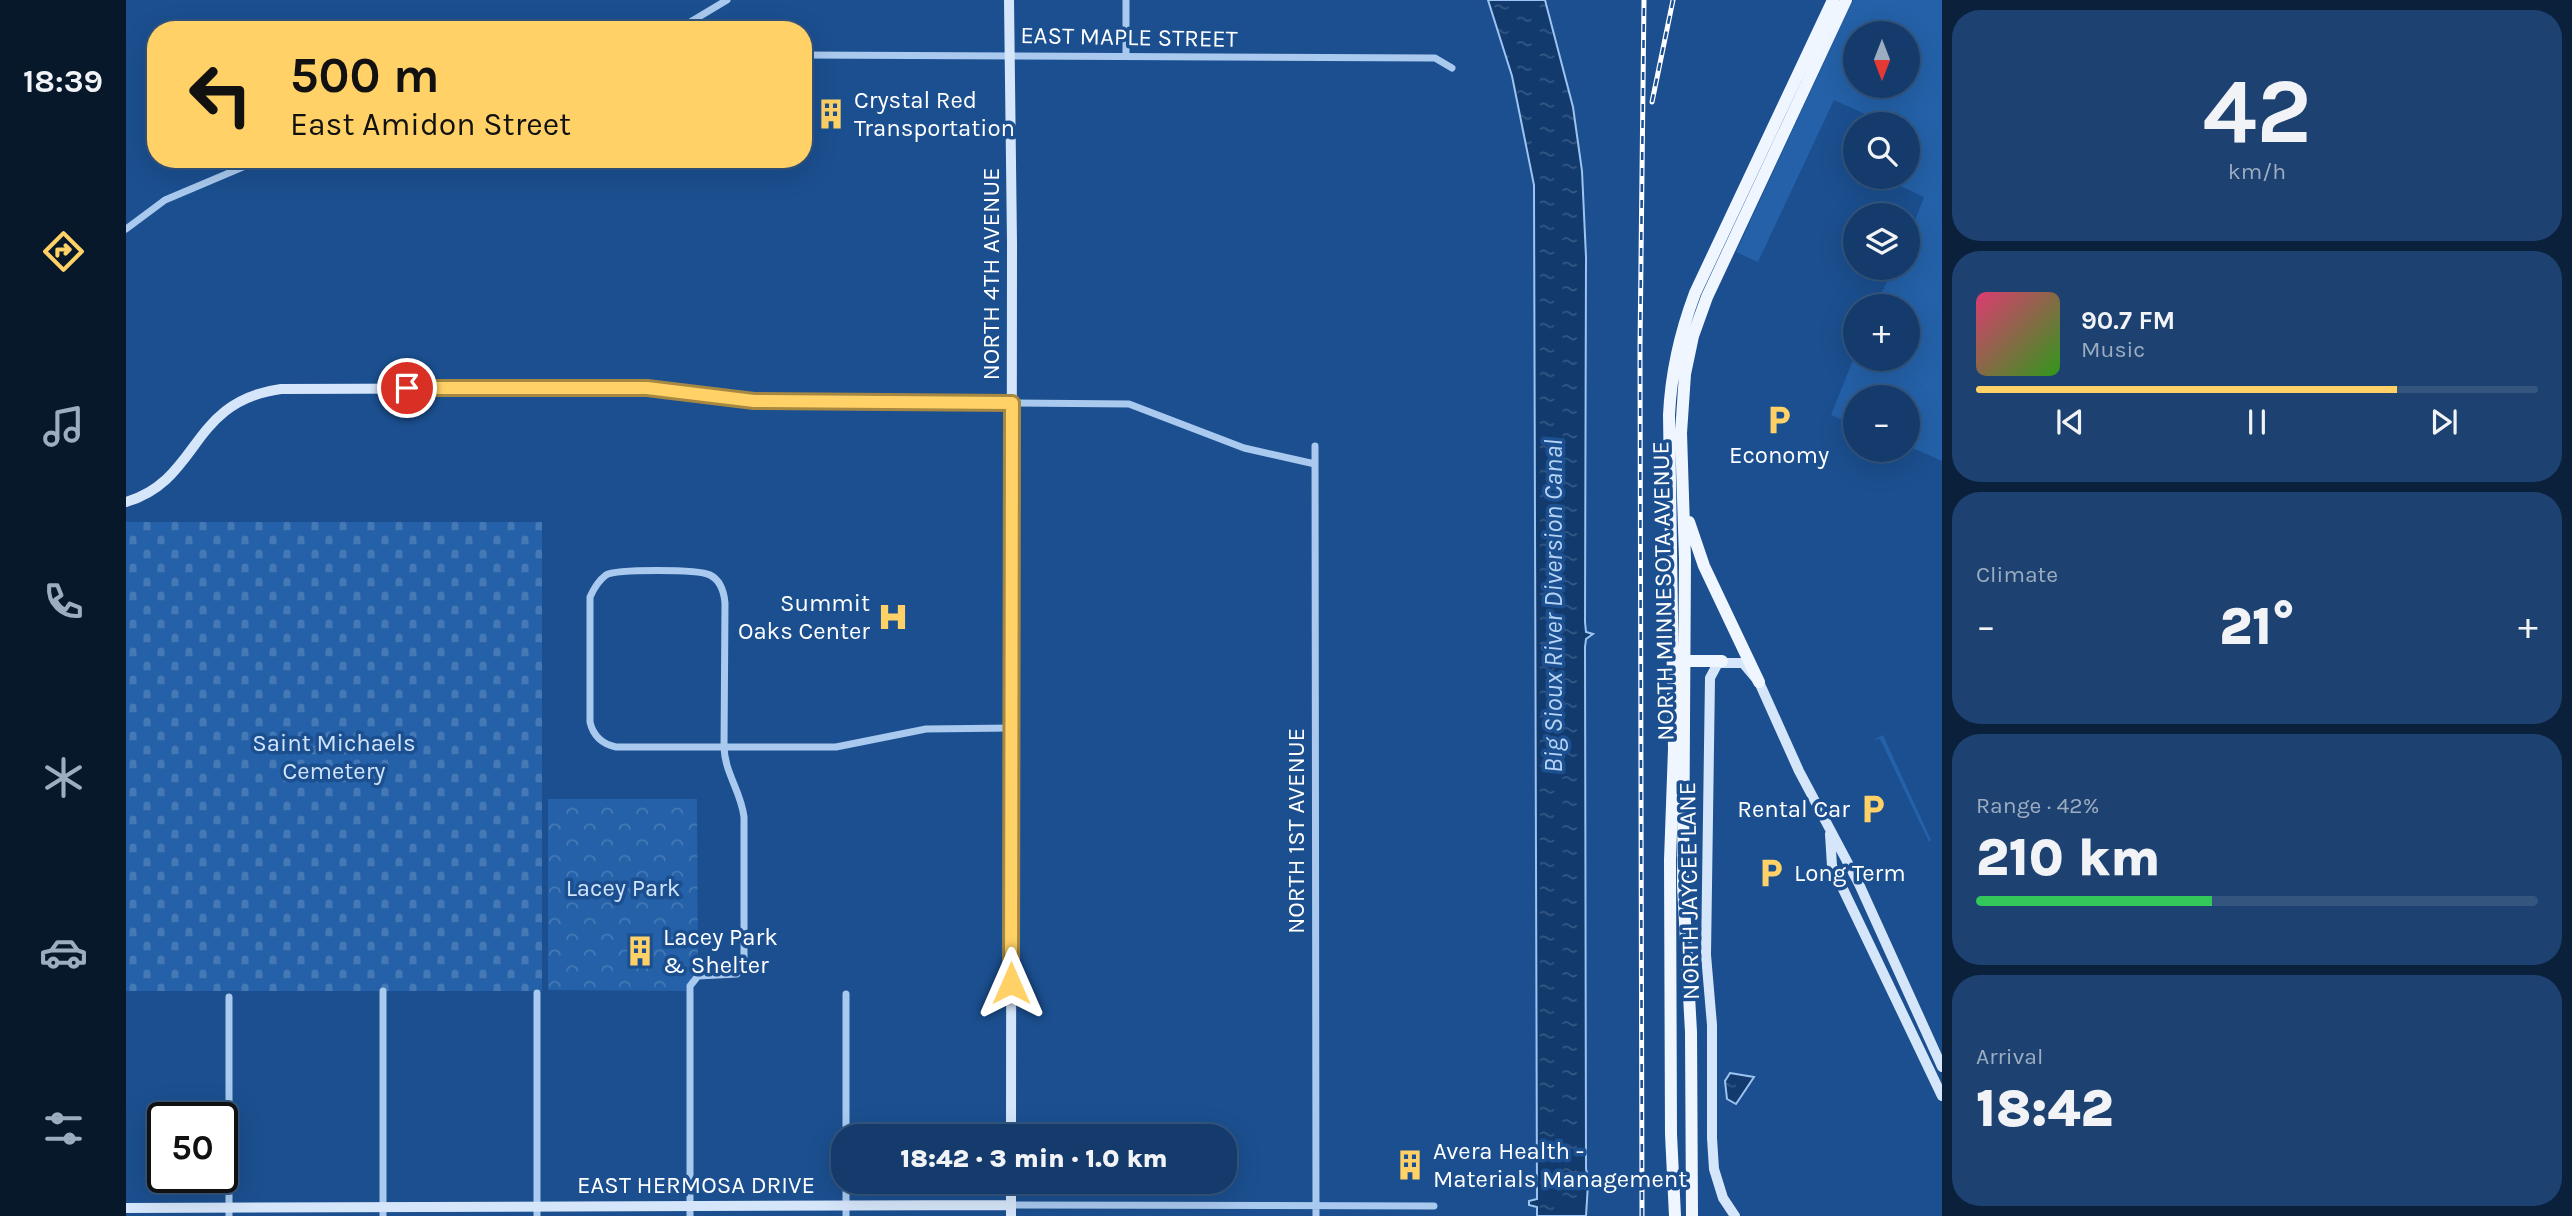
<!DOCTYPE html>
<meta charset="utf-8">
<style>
body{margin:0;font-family:Karla,sans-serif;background:#1d4271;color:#f1f3f6;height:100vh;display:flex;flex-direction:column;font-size:26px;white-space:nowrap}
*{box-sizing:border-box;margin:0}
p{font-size:23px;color:#9dadc1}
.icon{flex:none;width:38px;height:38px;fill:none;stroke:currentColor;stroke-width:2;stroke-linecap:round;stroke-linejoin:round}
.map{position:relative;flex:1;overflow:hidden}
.panel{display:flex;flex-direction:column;gap:10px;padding:10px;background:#0b203b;width:630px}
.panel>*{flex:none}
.banner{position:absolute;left:21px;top:21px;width:665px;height:147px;border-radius:28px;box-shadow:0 7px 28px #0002,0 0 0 2px #33557e;background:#ffd166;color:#111;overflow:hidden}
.needle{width:46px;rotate:180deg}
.tools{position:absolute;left:1717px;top:21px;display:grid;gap:14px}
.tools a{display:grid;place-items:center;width:77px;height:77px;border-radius:50%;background:#143b6b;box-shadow:0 7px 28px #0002,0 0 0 2px #33557e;font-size:35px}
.speed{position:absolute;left:21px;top:1102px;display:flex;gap:14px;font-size:35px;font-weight:700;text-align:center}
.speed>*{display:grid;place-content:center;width:91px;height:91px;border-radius:50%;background:#143b6b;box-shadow:0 7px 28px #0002,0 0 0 2px #33557e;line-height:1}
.speed .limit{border:4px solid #111;border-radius:10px;background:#fff;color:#111}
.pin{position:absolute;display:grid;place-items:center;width:60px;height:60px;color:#fff;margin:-30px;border:4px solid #fff;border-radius:50%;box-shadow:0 2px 7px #0007}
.me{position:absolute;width:77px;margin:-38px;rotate:0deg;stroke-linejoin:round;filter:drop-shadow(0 0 5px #0008)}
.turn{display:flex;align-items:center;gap:24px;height:147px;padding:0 28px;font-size:32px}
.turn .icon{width:91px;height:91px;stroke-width:2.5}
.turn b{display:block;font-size:49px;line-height:60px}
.big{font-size:52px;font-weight:800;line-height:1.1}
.panel .card{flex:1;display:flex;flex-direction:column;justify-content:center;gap:10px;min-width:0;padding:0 24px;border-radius:28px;background:#1d4271}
.panel .dial{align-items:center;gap:0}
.dial b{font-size:91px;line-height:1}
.song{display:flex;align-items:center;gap:21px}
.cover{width:84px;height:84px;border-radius:10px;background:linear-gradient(135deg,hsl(340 70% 55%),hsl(110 70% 35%))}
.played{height:7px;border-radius:4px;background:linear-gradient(90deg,#ffd166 75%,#33557e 75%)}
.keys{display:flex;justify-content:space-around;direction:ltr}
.heat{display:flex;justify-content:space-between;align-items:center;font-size:38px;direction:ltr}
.charge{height:10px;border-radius:5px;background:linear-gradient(90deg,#34c759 42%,#33557e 0)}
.trip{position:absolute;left:705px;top:1124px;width:406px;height:70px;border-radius:28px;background:#143b6b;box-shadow:0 7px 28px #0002,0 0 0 2px #33557e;font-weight:800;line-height:70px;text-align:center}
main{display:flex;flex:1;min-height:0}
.tab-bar{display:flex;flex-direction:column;width:126px;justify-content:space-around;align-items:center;background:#08182b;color:#9dadc1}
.tab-bar .icon{width:49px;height:49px}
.tab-bar .on{color:#ffd166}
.tab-bar b{font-size:32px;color:#f1f3f6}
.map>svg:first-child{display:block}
.green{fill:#2461a8;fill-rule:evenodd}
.forest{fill:url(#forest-crowns)}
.cemetery{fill:url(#cemetery-stones)}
.water{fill:url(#water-ripples);stroke:#9cc4f0;stroke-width:2}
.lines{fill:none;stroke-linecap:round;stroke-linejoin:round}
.street{stroke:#a9c9ee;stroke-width:7}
.secondary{stroke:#d6e6fa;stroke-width:10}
.primary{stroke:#f0f6ff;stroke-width:12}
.rail-casing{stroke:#fff;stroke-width:5}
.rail{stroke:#1b4f8f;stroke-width:2.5;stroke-dasharray:8;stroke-linecap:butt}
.route-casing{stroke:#a68842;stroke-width:18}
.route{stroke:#ffd166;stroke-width:12}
.labels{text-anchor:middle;stroke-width:7;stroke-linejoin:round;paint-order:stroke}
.street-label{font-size:24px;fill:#fff;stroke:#1b4f8f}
.poi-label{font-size:24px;fill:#fff;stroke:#1b4f8f;text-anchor:start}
.park-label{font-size:24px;fill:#cfe3fa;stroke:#1b4f8f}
.water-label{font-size:26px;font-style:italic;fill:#b5d3f5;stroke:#1b4f8f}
</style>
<main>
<nav class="tab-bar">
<b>18:39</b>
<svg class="icon on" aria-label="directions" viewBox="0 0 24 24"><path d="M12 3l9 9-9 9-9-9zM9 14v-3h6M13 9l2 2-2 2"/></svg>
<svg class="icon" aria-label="music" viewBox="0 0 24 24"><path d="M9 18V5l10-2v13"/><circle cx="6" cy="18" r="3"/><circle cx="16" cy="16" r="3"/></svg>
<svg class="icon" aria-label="phone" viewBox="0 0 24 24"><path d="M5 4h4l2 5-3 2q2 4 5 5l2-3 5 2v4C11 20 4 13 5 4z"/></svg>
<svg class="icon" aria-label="climate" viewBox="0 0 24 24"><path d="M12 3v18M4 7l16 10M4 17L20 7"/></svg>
<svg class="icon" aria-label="car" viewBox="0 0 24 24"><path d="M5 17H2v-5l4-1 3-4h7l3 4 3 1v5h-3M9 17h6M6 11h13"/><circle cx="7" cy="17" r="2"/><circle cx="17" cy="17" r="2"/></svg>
<svg class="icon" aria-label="filters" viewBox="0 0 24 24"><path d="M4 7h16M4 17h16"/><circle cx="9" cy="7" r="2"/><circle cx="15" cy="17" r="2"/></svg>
</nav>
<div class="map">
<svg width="1816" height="1216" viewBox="0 0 1816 1216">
<defs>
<pattern id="forest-crowns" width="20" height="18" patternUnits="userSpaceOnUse" patternTransform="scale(1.75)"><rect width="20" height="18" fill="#2461a8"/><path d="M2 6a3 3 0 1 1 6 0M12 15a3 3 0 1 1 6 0" fill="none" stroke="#4579b5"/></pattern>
<pattern id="cemetery-stones" width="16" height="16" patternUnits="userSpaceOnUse" patternTransform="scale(1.75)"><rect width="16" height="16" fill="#2461a8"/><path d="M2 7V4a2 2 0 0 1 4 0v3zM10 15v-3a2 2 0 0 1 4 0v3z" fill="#4579b5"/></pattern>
<pattern id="water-ripples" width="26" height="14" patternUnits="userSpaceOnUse" patternTransform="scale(1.75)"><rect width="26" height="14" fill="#123a6d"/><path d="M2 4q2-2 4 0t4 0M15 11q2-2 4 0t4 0" fill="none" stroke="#365883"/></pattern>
</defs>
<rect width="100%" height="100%" fill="#1b4f8f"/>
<path class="green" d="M 1727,0 L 1816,0 L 1816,461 L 1782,446 L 1782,397 L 1729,397 L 1729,425 L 1705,415 L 1729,355 L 1729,359 L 1782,359 L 1782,306 L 1749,306 L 1768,268 L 1782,268 L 1782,239 L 1798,197 L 1766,182 L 1763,177 L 1782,177 L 1782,124 L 1761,124 L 1708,100 L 1632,262 L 1610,252 ZM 1729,33 L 1782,33 L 1782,86 L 1729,86 Z
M 1757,735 L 1805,840 L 1803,842 L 1754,739 L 1747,740 Z"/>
<path class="forest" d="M 422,799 L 571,799 L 572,976 L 564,991 L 422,990 Z"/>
<path class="cemetery" d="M 0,522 L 416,522 L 416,991 L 0,991 Z"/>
<path class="water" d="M 1362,0 L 1419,0 L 1447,107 L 1456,171 L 1460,257 L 1459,622 L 1460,632 L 1467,634 L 1460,639 L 1459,647 L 1460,1169 L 1462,1176 L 1471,1178 L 1471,1181 L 1462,1184 L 1460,1216 L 1411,1216 L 1411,1207 L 1403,1205 L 1403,1201 L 1411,1199 L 1408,185 L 1386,76 Z
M 1604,1073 L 1628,1077 L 1610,1104 L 1601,1099 L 1599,1081 Z"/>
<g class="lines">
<path class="street" d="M 1000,0 L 1000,56
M 551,30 L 601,0
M 677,55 L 1309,58 L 1326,68
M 0,229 L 39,200 L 136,159
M 886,403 L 1003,404 L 1118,448 L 1189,464
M 1189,446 L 1190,1216
M 103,997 L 103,1216
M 720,1136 L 720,994
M 885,1205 L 1308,1206
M 257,1216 L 257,991
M 411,1216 L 411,993
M 564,1216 L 564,986 L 572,976 L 611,974 L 618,965 L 618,817 C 615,791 599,774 598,747 L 599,603 C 598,592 594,580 584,575 C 572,569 490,569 480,575 C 472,581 468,588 464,597 L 464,722 C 467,735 476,744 490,747 L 710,747 L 800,729 L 886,728
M 720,1216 L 720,1181"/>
<path class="secondary" d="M 883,0 L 886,243 L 885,1136
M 0,502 C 75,480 63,401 155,389 L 521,388 L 628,401 L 886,403
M 1704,834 L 1706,866 L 1816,1096
M 0,1208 L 885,1205
M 885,1216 L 885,1181
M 1609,1216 L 1597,1198 L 1588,1169 L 1586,1138 L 1586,1025 L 1580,955 L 1584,678 L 1592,663 L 1617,663 L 1633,682 L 1673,771 L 1733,884 L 1816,1067"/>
<path class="primary" d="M 1563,522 L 1578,566 L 1633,682
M 1554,661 L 1596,661
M 1549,1216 L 1545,1134 L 1544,860 L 1548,749 L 1543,415 C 1545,372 1554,333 1569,293 L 1707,0
M 1566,1216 L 1565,1032 L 1557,886 L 1559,559 L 1555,433 L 1559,374 L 1567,336 L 1581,297 L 1720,0"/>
<g class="rail-casing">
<path id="rail" d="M 1526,102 L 1547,0
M 1516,1216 L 1514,348 L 1518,0"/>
</g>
<use href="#rail" class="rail"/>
</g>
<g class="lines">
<g class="route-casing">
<path id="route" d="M 281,388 L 521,388 L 628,401 L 886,403 L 885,983"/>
</g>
<use href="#route" class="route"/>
</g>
<defs>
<g id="building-bare" transform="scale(2.415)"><path d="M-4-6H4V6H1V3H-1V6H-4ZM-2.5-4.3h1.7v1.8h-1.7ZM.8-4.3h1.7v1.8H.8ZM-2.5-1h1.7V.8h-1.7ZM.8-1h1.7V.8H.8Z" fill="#ffd166" stroke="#1b4f8f" stroke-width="2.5" paint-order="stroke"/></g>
<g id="parking-bare" transform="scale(2.415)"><path d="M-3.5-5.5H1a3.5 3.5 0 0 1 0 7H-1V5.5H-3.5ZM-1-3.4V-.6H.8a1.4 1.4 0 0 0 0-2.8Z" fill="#ffd166" stroke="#1b4f8f" stroke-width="2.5" paint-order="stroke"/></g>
<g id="hospital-bare" transform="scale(2.415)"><path d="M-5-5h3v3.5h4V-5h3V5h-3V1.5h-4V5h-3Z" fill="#ffd166" stroke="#1b4f8f" stroke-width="2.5" paint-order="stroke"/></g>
</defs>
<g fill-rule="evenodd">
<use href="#building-bare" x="705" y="114"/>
<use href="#parking-bare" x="1653" y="420"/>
<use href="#hospital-bare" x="767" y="617"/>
<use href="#parking-bare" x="1747" y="809"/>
<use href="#parking-bare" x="1645" y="873"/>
<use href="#building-bare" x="514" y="951"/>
<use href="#building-bare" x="1284" y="1165"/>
</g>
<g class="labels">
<g class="street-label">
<text transform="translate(1003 37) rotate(1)" y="8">EAST MAPLE STREET</text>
<text transform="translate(865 274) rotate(-90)" y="8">NORTH 4TH AVENUE</text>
<text transform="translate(1537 591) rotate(-91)" y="8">NORTH MINNESOTA AVENUE</text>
<text transform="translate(1170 831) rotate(-90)" y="8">NORTH 1ST AVENUE</text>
<text transform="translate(1563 891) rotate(-91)" y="8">NORTH JAYCEE LANE</text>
<text x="570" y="1193">EAST HERMOSA DRIVE</text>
</g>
<g class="poi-label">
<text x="728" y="108">Crystal Red<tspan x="728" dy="28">Transportation</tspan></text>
<text x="1653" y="463" text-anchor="middle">Economy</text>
<text x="744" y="611" text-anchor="end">Summit<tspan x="744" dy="28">Oaks Center</tspan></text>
<text x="1724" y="817" text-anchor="end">Rental Car</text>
<text x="1668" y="881">Long Term</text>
<text x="537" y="945">Lacey Park<tspan x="537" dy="28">&amp; Shelter</tspan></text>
<text x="1307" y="1159">Avera Health -<tspan x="1307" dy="28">Materials Management</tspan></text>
</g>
<g class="park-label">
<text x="208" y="751">Saint Michaels<tspan x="208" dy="28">Cemetery</tspan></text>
<text x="497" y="896">Lacey Park</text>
</g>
<g class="water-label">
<text transform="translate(1427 606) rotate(-90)" y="9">Big Sioux River Diversion Canal</text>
</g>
</g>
</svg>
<div class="tools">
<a><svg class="needle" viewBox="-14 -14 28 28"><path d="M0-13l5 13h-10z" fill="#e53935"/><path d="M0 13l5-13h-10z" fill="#9dadc1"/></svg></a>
<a><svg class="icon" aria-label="search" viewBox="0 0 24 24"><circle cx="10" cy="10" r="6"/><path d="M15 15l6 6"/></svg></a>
<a><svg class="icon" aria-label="layers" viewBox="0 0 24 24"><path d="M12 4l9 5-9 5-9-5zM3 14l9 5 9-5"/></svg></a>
<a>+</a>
<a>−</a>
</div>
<div class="speed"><div class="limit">50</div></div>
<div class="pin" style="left:281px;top:388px;background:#d93025"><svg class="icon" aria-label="arrive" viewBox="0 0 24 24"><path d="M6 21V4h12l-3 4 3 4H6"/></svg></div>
<svg class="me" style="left:885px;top:983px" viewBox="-20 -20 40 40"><path d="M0-17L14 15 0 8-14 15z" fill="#ffd166" stroke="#fff" stroke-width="4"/></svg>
<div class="trip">18:42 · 3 min · 1.0 km</div>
<div class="banner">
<div class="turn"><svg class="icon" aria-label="left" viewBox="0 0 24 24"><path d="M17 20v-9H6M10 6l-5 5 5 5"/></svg><div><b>500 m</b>East Amidon Street</div></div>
</div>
</div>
<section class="panel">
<div class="card dial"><b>42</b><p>km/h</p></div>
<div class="card">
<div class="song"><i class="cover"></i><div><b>90.7 FM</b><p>Music</p></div></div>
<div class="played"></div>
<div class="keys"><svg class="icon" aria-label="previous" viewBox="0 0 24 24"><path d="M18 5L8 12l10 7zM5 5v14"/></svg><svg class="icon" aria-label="pause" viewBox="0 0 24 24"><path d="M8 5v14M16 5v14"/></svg><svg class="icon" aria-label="next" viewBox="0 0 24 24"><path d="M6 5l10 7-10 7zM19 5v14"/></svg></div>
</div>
<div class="card"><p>Climate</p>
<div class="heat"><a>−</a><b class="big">21°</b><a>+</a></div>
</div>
<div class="card"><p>Range · 42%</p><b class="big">210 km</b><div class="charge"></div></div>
<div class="card"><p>Arrival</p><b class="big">18:42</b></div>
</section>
</main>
